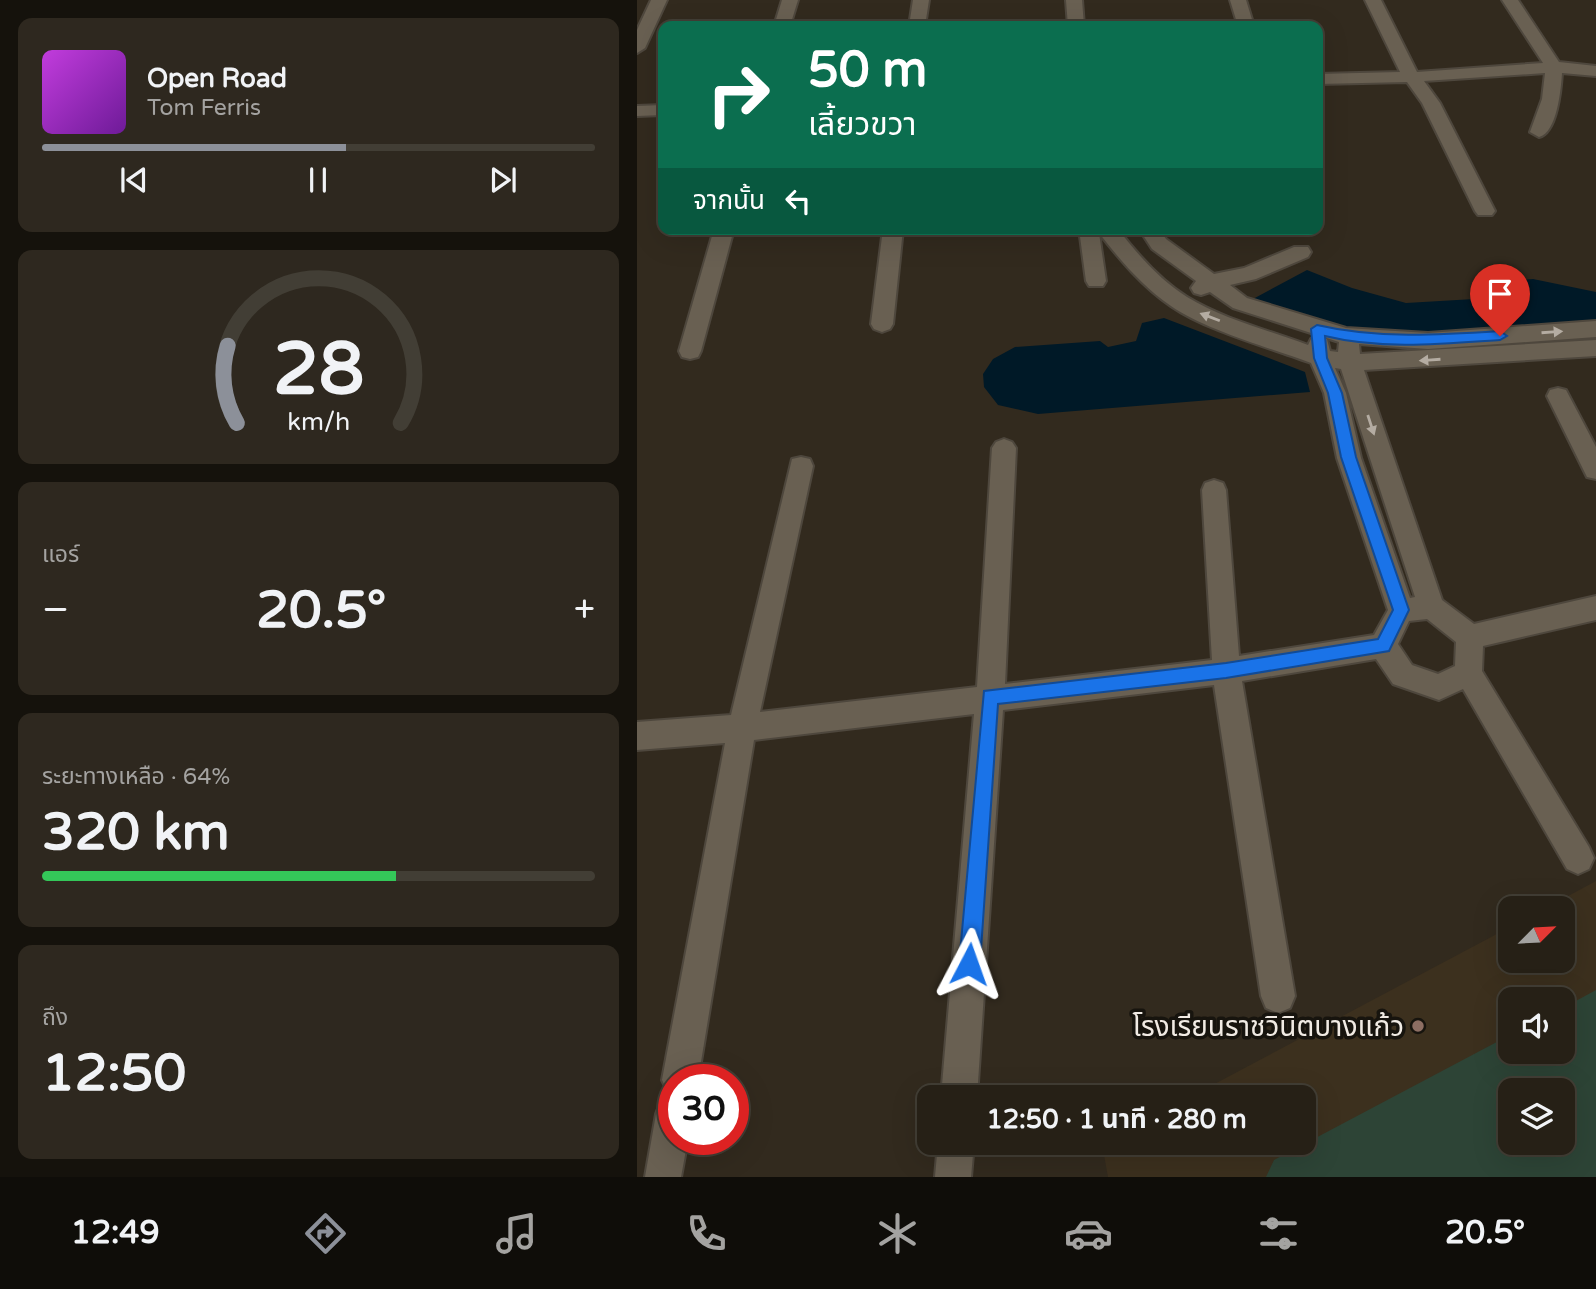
<!DOCTYPE html>
<html lang="th">
<meta charset="utf-8">
<style>
body{margin:0;font-family:"Varela Round","Noto Sans Thai",sans-serif;background:#2e281f;color:#f1f3f6;height:100vh;display:flex;flex-direction:column;font-size:26px;white-space:nowrap}
*{box-sizing:border-box;margin:0}
p{font-size:23px;color:#a4a3a1}
.icon{flex:none;width:38px;height:38px;fill:none;stroke:currentColor;stroke-width:2;stroke-linecap:round;stroke-linejoin:round}
.map{position:relative;flex:1;overflow:hidden}
.drawer{display:flex;flex-direction:column;gap:18px;padding:18px;background:#15120c;width:637px}
.drawer>*{flex:none}
.hud{position:absolute;left:21px;top:21px;width:665px;height:214px;border-radius:14px;box-shadow:0 7px 28px #0002,0 0 0 2px #423e35;background:#0b6e4f;color:#fff;overflow:hidden}
.needle{width:46px;rotate:66deg}
.tools{position:absolute;left:861px;top:896px;display:grid;gap:14px}
.tools a{display:grid;place-items:center;width:77px;height:77px;border-radius:14px;background:#262016;box-shadow:0 7px 28px #0002,0 0 0 2px #423e35;font-size:35px}
.speed{position:absolute;left:21px;top:1064px;display:flex;gap:14px;font-size:35px;font-weight:700;text-align:center}
.speed>*{display:grid;place-content:center;width:91px;height:91px;border-radius:50%;background:#262016;box-shadow:0 7px 28px #0002,0 0 0 2px #423e35;line-height:1}
.speed .limit{border:10px solid #d22;background:#fff;color:#111}
.pin{position:absolute;display:grid;place-items:center;width:60px;height:60px;color:#fff;margin:-72px -30px;border-radius:50% 50% 50% 0;rotate:-45deg;box-shadow:0 0 7px #0007}
.pin .icon{rotate:45deg}
.me{position:absolute;width:77px;margin:-38px;rotate:4deg;stroke-linejoin:round;filter:drop-shadow(0 0 5px #0008)}
.turn{display:flex;align-items:center;gap:24px;height:147px;padding:0 35px;font-size:32px}
.turn .icon{width:91px;height:91px;stroke-width:2.5}
.turn b{display:block;font-size:49px;line-height:60px}
.then{display:flex;align-items:center;height:66px;padding:0 35px;background:#0003;gap:14px;font-size:26px}
.big{font-size:52px;font-weight:700;line-height:1.1}
.drawer .card{flex:1;display:flex;flex-direction:column;justify-content:center;gap:10px;min-width:0;padding:0 24px;border-radius:14px;background:#2e281f}
.drawer .dial{align-items:center;gap:0}
.dial svg{height:182px;overflow:visible;fill:none;stroke:#423e35;stroke-width:7;stroke-linecap:round;text-anchor:middle}
.dial text{fill:#f1f3f6;stroke:none}
.song{display:flex;align-items:center;gap:21px}
.cover{width:84px;height:84px;border-radius:10px;background:linear-gradient(135deg,hsl(290 70% 55%),hsl(280 70% 35%))}
.played{height:7px;border-radius:4px;background:linear-gradient(90deg,#8c9099 55%,#423e35 55%)}
.keys{display:flex;justify-content:space-around;direction:ltr}
.heat{display:flex;justify-content:space-between;align-items:center;font-size:38px;direction:ltr}
.charge{height:10px;border-radius:5px;background:linear-gradient(90deg,#34c759 64%,#423e35 0)}
.trip{position:absolute;left:280px;top:1085px;width:399px;height:70px;border-radius:14px;background:#262016;box-shadow:0 7px 28px #0002,0 0 0 2px #423e35;font-weight:700;line-height:70px;text-align:center}
.dock{display:flex;height:112px;justify-content:space-around;align-items:center;background:#0f0d09;color:#a4a3a1}
.dock .icon{width:49px;height:49px}
.dock .on{color:#8c9099}
.dock b{font-size:32px;color:#f1f3f6}
main{display:flex;flex:1;min-height:0}
.map>svg:first-child{display:block}
.built{fill:#3c301e;fill-rule:evenodd}
.green{fill:#2d4436;fill-rule:evenodd}
.water{fill:#001927}
.lines{fill:none;stroke-linecap:round;stroke-linejoin:round}
.minor-casing{stroke:#4e473d;stroke-width:4}
.minor{fill:#696052;fill-rule:evenodd}
.oneway{fill:#b4aca2}
.route{fill:#1a73e8;stroke:#114b97;stroke-width:2}
.education-dot{fill:#8d6e63;stroke:#17140e;stroke-width:2.5}
.labels{text-anchor:middle;stroke-width:7;stroke-linejoin:round;paint-order:stroke}
.near-poi-label{font-size:28px;fill:#f1ebe4;stroke:#17140e;text-anchor:end}
</style>
<main>
<section class="drawer">
<div class="card">
<div class="song"><i class="cover"></i><div><b>Open Road</b><p>Tom Ferris</p></div></div>
<div class="played"></div>
<div class="keys"><svg class="icon" aria-label="previous" viewBox="0 0 24 24"><path d="M18 5L8 12l10 7zM5 5v14"/></svg><svg class="icon" aria-label="pause" viewBox="0 0 24 24"><path d="M8 5v14M16 5v14"/></svg><svg class="icon" aria-label="next" viewBox="0 0 24 24"><path d="M6 5l10 7-10 7zM19 5v14"/></svg></div>
</div>
<div class="card dial"><svg viewBox="0 0 100 80">
<path d="M14 69A42 42 0 1 1 86 69"/>
<path d="M14 69A42 42 0 0 1 10 35" stroke="#8c9099"/>
<text x="50" y="56" font-size="32" font-weight="700">28</text>
<text x="50" y="72" font-size="11">km/h</text>
</svg></div>
<div class="card"><p>แอร์</p>
<div class="heat"><a>−</a><b class="big">20.5°</b><a>+</a></div>
</div>
<div class="card"><p>ระยะทางเหลือ · 64%</p><b class="big">320 km</b><div class="charge"></div></div>
<div class="card"><p>ถึง</p><b class="big">12:50</b></div>
</section>
<div class="map">
<svg width="959" height="1177" viewBox="0 0 959 1177">
<rect width="100%" height="100%" fill="#322a1e"/>
<path class="built" d="M 959,881 L 959,1177 L 471,1177 L 465,1144 L 468,1143 L 667,1143 L 667,1097 L 553,1097 L 873,927 L 873,961 L 926,961 L 926,908 L 909,908 ZM 873,999 L 926,999 L 926,1052 L 873,1052 ZM 873,1090 L 926,1090 L 926,1143 L 873,1143 Z"/>
<path class="green" d="M 959,990 L 959,1177 L 629,1177 L 637,1160 L 873,1035 L 873,1052 L 926,1052 L 926,1008 ZM 873,1090 L 926,1090 L 926,1143 L 873,1143 Z"/>
<path class="water" d="M 670,270 L 715,288 L 769,303 L 837,299 L 871,281 L 896,279 L 959,292 L 959,327 L 779,338 L 655,319 L 616,299 Z
M 527,318 L 668,372 L 673,392 L 401,414 L 361,405 L 347,387 L 346,374 L 356,359 L 378,347 L 463,341 L 471,347 L 499,341 L 505,323 Z"/>
<g class="lines">
<g class="minor-casing">
<path id="minor" d="M 14,0 L 30,0 L 8,48 L 0,53 L 0,30 Z
M 145,0 L 161,0 L 153,26 L 137,26 Z
M 276,0 L 292,0 L 288,26 L 272,26 Z
M 429,0 L 445,0 L 447,26 L 431,26 Z
M 593,0 L 609,0 L 617,26 L 601,26 Z
M 728,0 L 744,0 L 780,72 L 906,63 L 865,0 L 881,0 L 922,62 L 959,66 L 959,76 L 925,73 C 924,89 920,133 902,137 L 893,132 L 905,99 L 908,73 L 787,81 L 803,103 L 858,211 L 855,215 L 841,215 L 838,211 L 785,103 L 770,82 L 681,84 L 681,74 L 763,72 Z
M 26,105 L 26,115 L 0,116 L 0,106 Z
M 77,229 L 97,229 L 64,351 L 61,357 L 53,359 L 45,357 L 42,351 Z
M 246,229 L 266,229 L 256,324 L 253,329 L 245,332 L 237,329 L 234,324 Z
M 442,229 L 481,229 C 500,254 523,280 550,297 C 586,319 631,330 671,345 L 674,339 L 682,337 L 690,339 L 693,351 L 701,352 L 702,342 L 596,308 L 573,292 L 564,295 L 557,293 L 554,288 L 559,281 L 515,249 L 502,229 L 522,229 L 529,239 L 577,274 L 607,268 L 657,247 L 671,247 L 674,252 L 671,257 L 619,279 L 593,285 L 610,298 L 709,328 L 791,333 L 959,321 L 959,337 L 791,349 L 722,344 L 723,354 L 959,340 L 959,356 L 727,370 L 805,600 L 837,624 L 959,596 L 959,620 L 846,646 L 845,671 L 952,847 L 957,858 L 952,869 L 941,874 L 930,869 L 826,689 L 802,700 L 756,684 L 739,659 L 605,681 L 658,996 L 653,1008 L 641,1013 L 629,1008 L 624,996 L 577,685 L 366,710 L 340,1097 L 304,1097 L 337,714 L 117,740 L 61,1080 L 37,1080 L 37,1095 L 31,1092 L 25,1080 L 88,743 L 0,750 L 0,722 L 94,715 L 155,459 L 164,457 L 173,459 L 176,466 L 123,712 L 340,687 L 355,448 L 359,442 L 367,439 L 375,442 L 379,448 L 368,684 L 575,660 L 565,490 L 568,483 L 577,480 L 586,483 L 589,490 L 602,656 L 737,635 L 751,610 L 700,458 L 687,393 L 674,363 C 634,348 568,330 534,306 C 506,287 483,260 462,233 L 469,281 L 466,286 L 452,286 L 449,281 ZM 698,368 L 704,369 L 778,597 L 773,598 L 724,458 L 709,393 ZM 790,619 L 819,642 L 818,666 L 801,674 L 775,665 L 761,644 L 772,621 Z
M 921,388 L 929,390 L 959,447 L 959,479 L 950,477 L 910,396 L 913,390 Z
M 37,1096 L 37,1139 L 51,1139 L 44,1177 L 8,1177 L 19,1114 L 24,1101 Z
M 301,1143 L 337,1143 L 334,1177 L 298,1177 Z"/>
</g>
<use href="#minor" class="minor"/>
</g>
<defs><path id="oneway-solid" d="M-6-.8H1V-3.2L6.5 0L1 3.2V.8H-6Z" transform="scale(1.75)"/></defs>
<g class="oneway">
<use href="#oneway-solid" transform="translate(573 317) rotate(-159)"/>
<use href="#oneway-solid" transform="translate(915 332) rotate(-4)"/>
<use href="#oneway-solid" transform="translate(793 360) rotate(176)"/>
<use href="#oneway-solid" transform="translate(734 425) rotate(72)"/>
</g>
<path class="route" d="M 680,325 C 740,339 802,335 863,331 L 870,336 L 863,340 C 805,344 745,350 688,336 L 690,358 L 705,393 L 719,457 L 772,610 L 752,651 L 589,678 L 361,704 L 343,964 L 340,971 L 332,974 L 325,971 L 322,964 L 347,691 L 589,663 L 741,639 L 756,610 L 704,457 L 691,393 L 677,358 L 674,329 Z"/>
<circle class="education-dot" cx="781" cy="1026" r="7"/>
<g class="labels">
<g class="near-poi-label">
<text x="767" y="1036">โรงเรียนราชวินิตบางแก้ว</text>
</g>
</g>
</svg>
<div class="tools">
<a><svg class="needle" viewBox="-14 -14 28 28"><path d="M0-13l5 13h-10z" fill="#e53935"/><path d="M0 13l5-13h-10z" fill="#a4a3a1"/></svg></a>
<a><svg class="icon" aria-label="sound" viewBox="0 0 24 24"><path d="M4 9h4l5-4v14l-5-4H4zM17 9q2 3 0 6"/></svg></a>
<a><svg class="icon" aria-label="layers" viewBox="0 0 24 24"><path d="M12 4l9 5-9 5-9-5zM3 14l9 5 9-5"/></svg></a>
</div>
<div class="speed"><div class="limit">30</div></div>
<div class="pin" style="left:863px;top:336px;background:#d93025"><svg class="icon" aria-label="arrive" viewBox="0 0 24 24"><path d="M6 21V4h12l-3 4 3 4H6"/></svg></div>
<svg class="me" style="left:332px;top:964px" viewBox="-20 -20 40 40"><path d="M0-17L14 15 0 8-14 15z" fill="#1a73e8" stroke="#fff" stroke-width="4"/></svg>
<div class="trip">12:50 · 1 นาที · 280 m</div>
<div class="hud">
<div class="turn"><svg class="icon" aria-label="right" viewBox="0 0 24 24"><path d="M7 20v-9h11M14 6l5 5-5 5"/></svg><div><b>50 m</b>เลี้ยวขวา</div></div>
<div class="then">จากนั้น<svg class="icon" aria-label="left" viewBox="0 0 24 24"><path d="M17 20v-9H6M10 6l-5 5 5 5"/></svg></div>
</div>
</div>
</main>
<nav class="dock">
<b>12:49</b>
<svg class="icon on" aria-label="directions" viewBox="0 0 24 24"><path d="M12 3l9 9-9 9-9-9zM9 14v-3h6M13 9l2 2-2 2"/></svg>
<svg class="icon" aria-label="music" viewBox="0 0 24 24"><path d="M9 18V5l10-2v13"/><circle cx="6" cy="18" r="3"/><circle cx="16" cy="16" r="3"/></svg>
<svg class="icon" aria-label="phone" viewBox="0 0 24 24"><path d="M5 4h4l2 5-3 2q2 4 5 5l2-3 5 2v4C11 20 4 13 5 4z"/></svg>
<svg class="icon" aria-label="climate" viewBox="0 0 24 24"><path d="M12 3v18M4 7l16 10M4 17L20 7"/></svg>
<svg class="icon" aria-label="car" viewBox="0 0 24 24"><path d="M5 17H2v-5l4-1 3-4h7l3 4 3 1v5h-3M9 17h6M6 11h13"/><circle cx="7" cy="17" r="2"/><circle cx="17" cy="17" r="2"/></svg>
<svg class="icon" aria-label="filters" viewBox="0 0 24 24"><path d="M4 7h16M4 17h16"/><circle cx="9" cy="7" r="2"/><circle cx="15" cy="17" r="2"/></svg>
<b>20.5°</b>
</nav>
